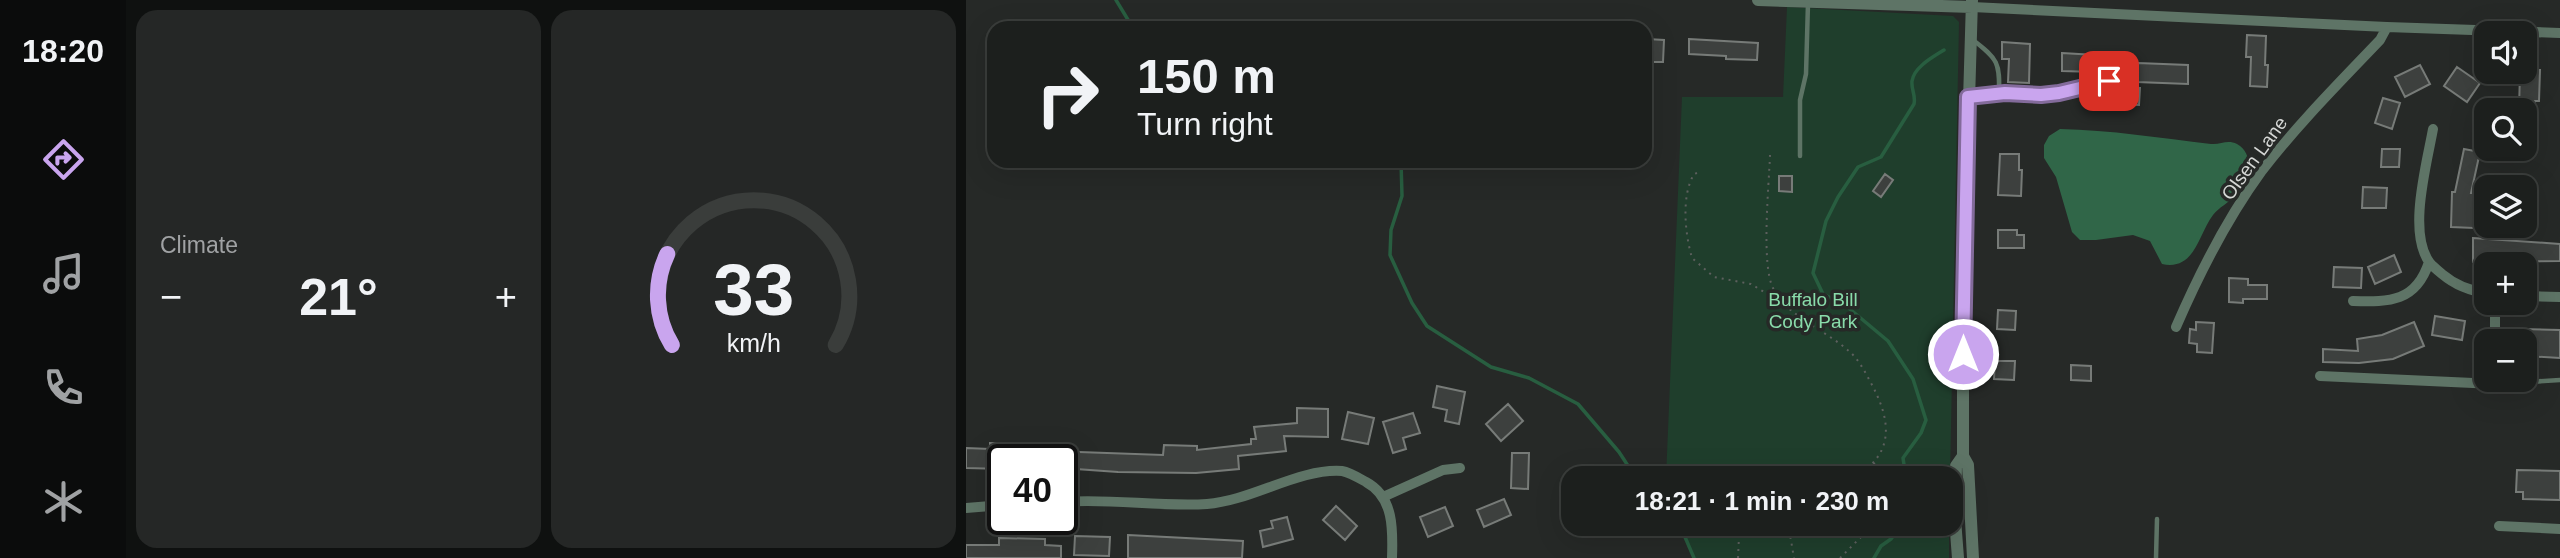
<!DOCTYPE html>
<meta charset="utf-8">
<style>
body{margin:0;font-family:Arial,sans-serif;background:#252726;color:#f1f3f6;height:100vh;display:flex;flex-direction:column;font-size:26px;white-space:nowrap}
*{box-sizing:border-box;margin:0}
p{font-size:23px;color:#a0a2a4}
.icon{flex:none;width:38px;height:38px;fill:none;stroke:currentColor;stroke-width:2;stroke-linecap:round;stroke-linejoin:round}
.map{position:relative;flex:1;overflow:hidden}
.panel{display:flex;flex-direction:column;gap:10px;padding:10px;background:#0f1110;width:840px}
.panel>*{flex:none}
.banner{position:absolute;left:21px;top:21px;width:665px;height:147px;border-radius:21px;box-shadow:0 7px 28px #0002,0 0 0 2px #3a3d3b;background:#1c1f1d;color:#f1f3f6;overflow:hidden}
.buttons{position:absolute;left:1508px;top:21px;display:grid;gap:14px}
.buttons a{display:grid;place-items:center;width:63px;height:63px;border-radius:14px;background:#1c1f1d;box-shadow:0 7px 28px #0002,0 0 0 2px #3a3d3b;font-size:35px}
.speed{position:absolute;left:21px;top:444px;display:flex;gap:14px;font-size:35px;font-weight:700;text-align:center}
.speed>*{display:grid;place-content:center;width:91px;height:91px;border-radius:50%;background:#1c1f1d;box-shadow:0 7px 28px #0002,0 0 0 2px #3a3d3b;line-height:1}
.speed .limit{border:4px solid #111;border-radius:10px;background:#fff;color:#111}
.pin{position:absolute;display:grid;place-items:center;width:60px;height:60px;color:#fff;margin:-30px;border-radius:14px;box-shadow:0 4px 10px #0006}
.me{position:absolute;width:77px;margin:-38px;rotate:0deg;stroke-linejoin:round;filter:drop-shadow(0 0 5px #0008)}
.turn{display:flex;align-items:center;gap:24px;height:147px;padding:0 35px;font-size:32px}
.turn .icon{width:91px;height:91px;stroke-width:2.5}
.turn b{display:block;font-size:49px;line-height:60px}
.big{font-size:52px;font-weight:700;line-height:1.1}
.panel .tile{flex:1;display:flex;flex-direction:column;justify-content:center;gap:10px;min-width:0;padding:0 24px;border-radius:21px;background:#252726}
.panel .dial{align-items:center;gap:0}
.dial svg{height:182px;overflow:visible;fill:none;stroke:#3a3d3b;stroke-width:7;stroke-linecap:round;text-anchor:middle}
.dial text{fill:#f1f3f6;stroke:none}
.heat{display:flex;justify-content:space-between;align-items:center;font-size:38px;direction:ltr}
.panel .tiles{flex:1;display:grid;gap:10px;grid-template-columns:repeat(2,1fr)}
.trip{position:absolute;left:595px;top:466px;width:402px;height:70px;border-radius:21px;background:#1c1f1d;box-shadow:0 7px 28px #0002,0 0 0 2px #3a3d3b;font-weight:700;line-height:70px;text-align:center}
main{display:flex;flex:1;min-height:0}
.menu{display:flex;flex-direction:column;width:126px;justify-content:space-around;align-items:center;background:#0b0c0c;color:#a0a2a4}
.menu .icon{width:49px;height:49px}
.menu .current{color:#c9a5ee}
.menu b{font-size:32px;color:#f1f3f6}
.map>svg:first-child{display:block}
.green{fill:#1f3e2c}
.forest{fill:#306648}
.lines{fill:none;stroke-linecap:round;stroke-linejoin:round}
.stream{stroke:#285e40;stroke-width:3.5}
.building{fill:#3d403e;stroke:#777b78;stroke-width:2}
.path{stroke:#5d605e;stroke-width:2;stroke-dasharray:2 5;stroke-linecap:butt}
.service{stroke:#5e7466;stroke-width:4.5}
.minor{stroke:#5e7466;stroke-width:10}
.tertiary{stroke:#5e7466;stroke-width:12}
.route-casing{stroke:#836b9b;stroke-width:18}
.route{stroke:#c9a5ee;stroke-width:12}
.labels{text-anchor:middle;stroke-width:7;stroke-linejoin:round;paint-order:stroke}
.street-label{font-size:19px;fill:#d5d7d5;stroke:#262927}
.park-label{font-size:19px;fill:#89dbaa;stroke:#262927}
</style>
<main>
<nav class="menu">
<b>18:20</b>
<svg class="icon current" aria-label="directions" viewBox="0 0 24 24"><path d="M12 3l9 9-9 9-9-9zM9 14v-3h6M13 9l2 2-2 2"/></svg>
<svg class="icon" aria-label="music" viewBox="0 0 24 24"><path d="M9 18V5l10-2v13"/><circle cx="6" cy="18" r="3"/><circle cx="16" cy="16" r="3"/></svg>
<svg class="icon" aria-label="phone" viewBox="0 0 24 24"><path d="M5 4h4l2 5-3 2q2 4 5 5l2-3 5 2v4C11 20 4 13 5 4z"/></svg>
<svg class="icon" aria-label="climate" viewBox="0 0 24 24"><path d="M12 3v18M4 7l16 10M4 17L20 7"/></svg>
</nav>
<section class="panel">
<div class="tiles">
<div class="tile"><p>Climate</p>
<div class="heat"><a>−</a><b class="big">21°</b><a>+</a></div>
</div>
<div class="tile dial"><svg viewBox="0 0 100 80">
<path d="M14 69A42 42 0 1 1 86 69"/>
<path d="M14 69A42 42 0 0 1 12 29" stroke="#c9a5ee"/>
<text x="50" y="56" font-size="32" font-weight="700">33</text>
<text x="50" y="72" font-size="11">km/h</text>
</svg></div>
</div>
</section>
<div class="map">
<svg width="1594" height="558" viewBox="0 0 1594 558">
<rect width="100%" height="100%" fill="#262927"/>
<path class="green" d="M 821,7 L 987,16 L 993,22 L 984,478 L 700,478 L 716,97 L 817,97 Z
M 710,523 L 983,523 L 983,558 L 728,558 L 716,530 Z"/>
<path class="forest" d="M 1094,129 C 1144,130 1195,138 1245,144 C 1255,145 1261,139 1271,144 C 1280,149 1282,157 1284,166 C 1279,176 1274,187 1268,196 C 1263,203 1253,207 1247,215 C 1232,235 1229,271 1196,264 L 1184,241 L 1167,235 L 1130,240 L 1114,240 L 1106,232 L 1090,177 L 1078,158 L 1078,145 L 1083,136 Z"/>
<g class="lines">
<path class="stream" d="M 150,0 L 167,28
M 435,161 L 436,196 L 425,230 L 424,255 L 446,303 L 461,326 L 525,367 L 563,378 L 612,404 L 653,452 L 670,478
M 944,478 L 939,471 L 937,458 L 955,433 L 960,420 L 947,379 L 922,341 L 879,305 L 857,294 L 847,273 L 860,221 L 872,197 L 892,167 L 915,157 L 948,104 C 950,95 945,90 946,81 C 948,67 967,57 978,50
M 710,523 L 716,530 L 728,558
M 908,558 L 915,546 L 925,539 L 937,523"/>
</g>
<path class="building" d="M 1281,35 L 1300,36 L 1299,65 L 1302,65 L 1301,87 L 1284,86 L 1285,57 L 1280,57 Z
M 681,39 L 698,40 L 697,62 L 681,62 Z
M 723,39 L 792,43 L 791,60 L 760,59 L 760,56 L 723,54 Z
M 1036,42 L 1064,44 L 1063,83 L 1042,82 L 1043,59 L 1036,59 Z
M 1096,53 L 1129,55 L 1129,72 L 1096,71 Z
M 1172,63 L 1222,65 L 1222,84 L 1171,82 Z
M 1454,65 L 1464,84 L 1439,97 L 1429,77 Z
M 1491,67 L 1514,83 L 1501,102 L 1478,86 Z
M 1559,70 L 1574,70 L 1573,101 L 1569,101 L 1568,108 L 1564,108 L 1564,110 L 1553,110 L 1554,72 L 1559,72 Z
M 1146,87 L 1174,88 L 1173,105 L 1146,104 Z
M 1417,98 L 1434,103 L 1426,129 L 1409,123 Z
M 1416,149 L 1434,149 L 1433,167 L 1415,167 Z
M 1498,149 L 1514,152 L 1505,193 L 1510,193 L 1508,228 L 1485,227 L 1486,192 L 1489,192 Z
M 1034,154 L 1053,154 L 1053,170 L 1056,170 L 1055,196 L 1032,195 Z
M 919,174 L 927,180 L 915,197 L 907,191 Z
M 813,176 L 826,176 L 826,192 L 813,191 Z
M 1397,187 L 1421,188 L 1420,208 L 1396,208 Z
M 1032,230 L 1051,230 L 1051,235 L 1058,235 L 1058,248 L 1032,248 Z
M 1507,238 L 1594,244 L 1594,261 L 1507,262 Z
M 1428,255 L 1435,272 L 1409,284 L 1402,267 Z
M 1368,267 L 1396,268 L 1395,288 L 1367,287 Z
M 1263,278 L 1282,279 L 1282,285 L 1301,285 L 1301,299 L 1277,299 L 1277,303 L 1263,302 Z
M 1032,310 L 1050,311 L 1049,330 L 1031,329 Z
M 1469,316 L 1499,321 L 1496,340 L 1466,335 Z
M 1230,322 L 1248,323 L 1246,353 L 1231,352 L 1231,344 L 1223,343 L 1224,329 L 1230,330 Z
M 1448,322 L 1458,346 L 1427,359 L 1393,363 L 1357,362 L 1357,349 L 1392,351 L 1391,339 L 1416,335 Z
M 1554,329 L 1594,330 L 1594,358 L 1559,356 L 1559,341 L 1554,341 Z
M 1029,361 L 1049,361 L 1048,380 L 1028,379 Z
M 1105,365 L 1125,366 L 1125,381 L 1105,380 Z
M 471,386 L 499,392 L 493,424 L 479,421 L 481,410 L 467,407 Z
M 542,404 L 557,421 L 535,441 L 520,424 Z
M 331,408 L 362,409 L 362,437 L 318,436 L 320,451 L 272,456 L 273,469 L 230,473 L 152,472 L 96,468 L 96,460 L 37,460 L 37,469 L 0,468 L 0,448 L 24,449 L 24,443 L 45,444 L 45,447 L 57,447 L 57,450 L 197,455 L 198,445 L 231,446 L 231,450 L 285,444 L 285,439 L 290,439 L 288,427 L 331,423 Z
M 382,412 L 408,418 L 402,444 L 376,439 Z
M 447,413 L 454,433 L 437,438 L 440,449 L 427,453 L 417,422 Z
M 546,453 L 563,453 L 562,489 L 545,488 Z
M 1551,470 L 1594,471 L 1594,500 L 1557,499 L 1557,492 L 1550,492 Z
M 538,499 L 545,515 L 518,527 L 511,510 Z
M 370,506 L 391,526 L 379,540 L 357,520 Z
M 479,507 L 487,526 L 462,537 L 454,517 Z
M 321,517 L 327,539 L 297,547 L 294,531 L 307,528 L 305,521 Z
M 162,535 L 277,541 L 276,558 L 162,558 Z
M 109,536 L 144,537 L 143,556 L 108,555 Z
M 33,538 L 79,539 L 79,545 L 95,546 L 95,558 L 0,558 L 0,545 L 33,545 Z"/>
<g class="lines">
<path class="path" d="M 804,155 C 803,185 795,264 807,288 C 821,317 860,330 884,352 C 893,360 899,372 905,383 C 925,420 930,454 887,478
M 731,173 L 728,174 C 715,196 719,234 726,258 L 748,277 L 785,284 L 816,303
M 908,463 L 914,478
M 822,523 L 828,558
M 772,558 L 773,536 L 784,523
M 874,558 L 909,523"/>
<path class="service" d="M 1007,40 C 1032,59 1034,63 1033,94
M 1007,97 L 1039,93 L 1075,95 L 1093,93 L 1167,75
M 834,156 L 834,100 L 840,74 L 842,3
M 1530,384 L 1594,380
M 1190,558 L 1191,519"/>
<path class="minor" d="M 1006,7 L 1421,27 L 1594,33
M 1467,129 C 1461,163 1441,234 1464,263 C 1467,267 1473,271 1476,274 C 1489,285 1504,291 1521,293
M 1559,296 L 1594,297
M 1387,301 C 1424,302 1450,302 1463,262
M 1210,327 C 1233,274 1260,220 1295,172 C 1331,125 1373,83 1414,40 L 1421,27
M 1529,341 L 1529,303
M 1354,376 L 1529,384 L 1529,380
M 417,497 L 477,470 L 494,468
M 96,502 C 144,498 193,507 241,504 C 285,501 333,468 376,471 C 383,472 393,478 400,482 C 428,497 427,530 426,558
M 0,508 L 37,505
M 1533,526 L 1594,529"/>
<path class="tertiary" d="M 792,0 L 1006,7
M 997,456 L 1002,465 L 1007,558
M 992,558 L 989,519 L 990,466 L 997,456 L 997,302 L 1006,0"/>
</g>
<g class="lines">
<g class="route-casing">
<path id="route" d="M 997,354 L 1002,97 L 1039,93 L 1075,95 L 1093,93 L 1143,81"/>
</g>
<use href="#route" class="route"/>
</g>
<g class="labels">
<g class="street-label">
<text transform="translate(1288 158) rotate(-54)" y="7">Olsen Lane</text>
</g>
<g class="park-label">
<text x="847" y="306">Buffalo Bill<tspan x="847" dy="22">Cody Park</tspan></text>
</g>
</g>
</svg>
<div class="buttons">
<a><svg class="icon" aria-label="sound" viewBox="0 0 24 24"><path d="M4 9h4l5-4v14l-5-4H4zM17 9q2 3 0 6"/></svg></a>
<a><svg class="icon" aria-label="search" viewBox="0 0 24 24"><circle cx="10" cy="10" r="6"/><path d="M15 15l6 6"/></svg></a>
<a><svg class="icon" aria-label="layers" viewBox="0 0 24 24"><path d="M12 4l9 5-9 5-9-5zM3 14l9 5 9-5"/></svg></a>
<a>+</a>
<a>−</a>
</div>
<div class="speed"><div class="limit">40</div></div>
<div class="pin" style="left:1143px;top:81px;background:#d93025"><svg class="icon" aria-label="arrive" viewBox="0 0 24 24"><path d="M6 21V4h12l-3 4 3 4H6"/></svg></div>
<svg class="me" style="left:997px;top:354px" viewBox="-20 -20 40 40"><circle r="17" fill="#c9a5ee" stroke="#fff" stroke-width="3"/><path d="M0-11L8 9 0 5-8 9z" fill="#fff"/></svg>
<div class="trip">18:21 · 1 min · 230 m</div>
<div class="banner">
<div class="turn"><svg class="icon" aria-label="right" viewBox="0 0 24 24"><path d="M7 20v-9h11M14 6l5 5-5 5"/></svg><div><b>150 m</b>Turn right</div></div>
</div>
</div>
</main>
